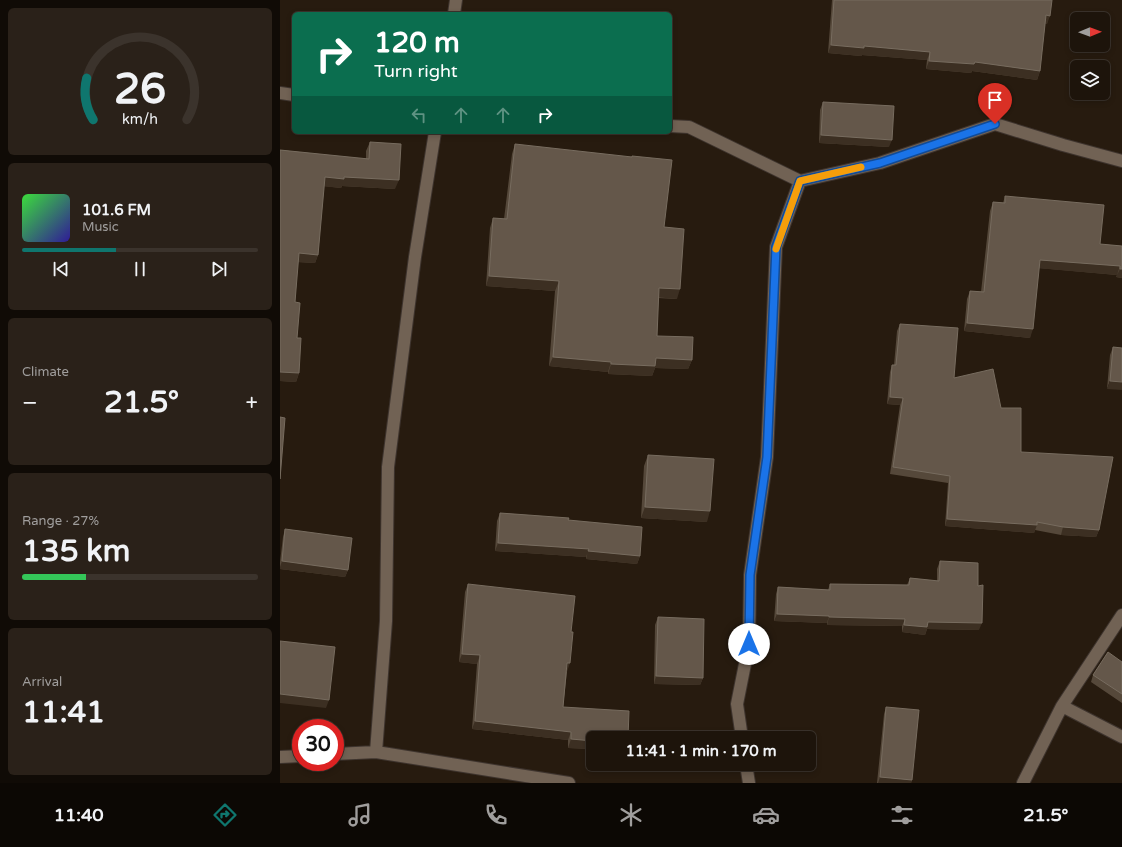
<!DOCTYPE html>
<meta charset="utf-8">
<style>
body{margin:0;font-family:"Varela Round",sans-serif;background:#2a2119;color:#f1f3f6;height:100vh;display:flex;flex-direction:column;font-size:15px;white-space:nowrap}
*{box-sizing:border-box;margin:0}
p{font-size:13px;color:#a09e9d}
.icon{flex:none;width:22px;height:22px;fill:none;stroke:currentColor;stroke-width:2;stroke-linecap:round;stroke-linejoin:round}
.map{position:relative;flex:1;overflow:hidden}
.side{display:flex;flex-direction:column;gap:8px;padding:8px;background:#100b06;width:280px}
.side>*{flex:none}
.banner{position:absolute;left:12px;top:12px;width:380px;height:122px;border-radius:6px;box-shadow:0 2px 6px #0003,0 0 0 1px #3b332c;background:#0b6e4f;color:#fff;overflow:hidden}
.needle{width:26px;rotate:89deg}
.tools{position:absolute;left:790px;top:12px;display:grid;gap:8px}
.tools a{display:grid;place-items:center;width:40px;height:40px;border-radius:6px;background:#1d140b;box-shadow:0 2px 6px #0003,0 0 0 1px #3b332c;font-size:20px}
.speed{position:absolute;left:12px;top:719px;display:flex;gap:8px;font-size:20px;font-weight:700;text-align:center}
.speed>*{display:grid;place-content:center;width:52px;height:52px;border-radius:50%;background:#1d140b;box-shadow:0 2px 6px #0003,0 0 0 1px #3b332c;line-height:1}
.speed .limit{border:6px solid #d22;background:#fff;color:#111}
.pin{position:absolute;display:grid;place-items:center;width:34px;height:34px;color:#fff;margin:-41px -17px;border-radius:50% 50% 50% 0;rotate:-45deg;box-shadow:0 0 4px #0007}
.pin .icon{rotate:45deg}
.me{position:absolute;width:44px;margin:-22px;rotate:0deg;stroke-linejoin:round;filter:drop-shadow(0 0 3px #0008)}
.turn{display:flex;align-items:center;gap:14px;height:84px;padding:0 16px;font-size:18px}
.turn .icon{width:52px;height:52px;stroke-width:2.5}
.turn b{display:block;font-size:28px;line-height:34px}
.lanes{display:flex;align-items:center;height:38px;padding:0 16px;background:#0003;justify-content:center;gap:20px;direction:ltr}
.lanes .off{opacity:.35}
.big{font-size:30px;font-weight:800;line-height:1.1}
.side .tile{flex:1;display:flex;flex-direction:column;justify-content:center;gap:6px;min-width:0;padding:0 14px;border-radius:6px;background:#2a2119}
.side .dial{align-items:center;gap:0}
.dial svg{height:104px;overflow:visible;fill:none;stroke:#3b332c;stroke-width:7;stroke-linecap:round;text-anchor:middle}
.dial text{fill:#f1f3f6;stroke:none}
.song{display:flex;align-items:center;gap:12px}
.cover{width:48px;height:48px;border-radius:6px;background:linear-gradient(135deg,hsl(120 70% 55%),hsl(250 70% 35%))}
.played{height:4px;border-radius:2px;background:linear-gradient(90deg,#0f766e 40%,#3b332c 40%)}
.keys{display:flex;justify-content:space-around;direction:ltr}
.heat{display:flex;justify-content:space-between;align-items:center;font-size:22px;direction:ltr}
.charge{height:6px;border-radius:3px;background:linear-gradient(90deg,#34c759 27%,#3b332c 0)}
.trip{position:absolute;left:306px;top:731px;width:230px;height:40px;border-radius:6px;background:#1d140b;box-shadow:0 2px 6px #0003,0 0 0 1px #3b332c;font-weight:800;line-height:40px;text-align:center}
.tabs{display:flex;height:64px;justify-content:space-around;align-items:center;background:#0c0804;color:#a09e9d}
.tabs .icon{width:28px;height:28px}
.tabs .active{color:#0f766e}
.tabs b{font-size:18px;color:#f1f3f6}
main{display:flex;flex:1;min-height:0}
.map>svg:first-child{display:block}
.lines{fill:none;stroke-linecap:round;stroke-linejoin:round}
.minor-casing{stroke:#3e342e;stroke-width:14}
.minor{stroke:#716254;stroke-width:12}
.wall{fill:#55483a}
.shaded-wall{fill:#3c2f22}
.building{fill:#64574a;stroke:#776c5f}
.route-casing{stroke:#114b97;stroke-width:10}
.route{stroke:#1a73e8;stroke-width:7}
.slow{stroke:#f59e0b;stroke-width:7}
</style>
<main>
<section class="side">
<div class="tile dial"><svg viewBox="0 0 100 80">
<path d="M14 69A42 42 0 1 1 86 69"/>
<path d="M14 69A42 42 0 0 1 9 37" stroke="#0f766e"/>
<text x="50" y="56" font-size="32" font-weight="700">26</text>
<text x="50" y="72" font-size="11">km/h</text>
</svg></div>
<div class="tile">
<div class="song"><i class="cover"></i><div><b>101.6 FM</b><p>Music</p></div></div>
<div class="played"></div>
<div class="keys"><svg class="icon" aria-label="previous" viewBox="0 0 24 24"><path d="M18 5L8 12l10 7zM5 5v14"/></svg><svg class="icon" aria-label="pause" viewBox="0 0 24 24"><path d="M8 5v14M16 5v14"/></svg><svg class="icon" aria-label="next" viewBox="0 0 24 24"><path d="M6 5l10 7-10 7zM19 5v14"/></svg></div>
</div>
<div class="tile"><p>Climate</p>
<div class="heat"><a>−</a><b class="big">21.5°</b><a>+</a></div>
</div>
<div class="tile"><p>Range · 27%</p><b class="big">135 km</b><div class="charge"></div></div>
<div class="tile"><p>Arrival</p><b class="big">11:41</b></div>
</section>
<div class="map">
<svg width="842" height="783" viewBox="0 0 842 783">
<rect width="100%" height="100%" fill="#271b0f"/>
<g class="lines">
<g class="minor-casing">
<path id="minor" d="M 174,14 L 176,0
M 0,93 L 14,95
M 390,126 L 409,127 L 520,181 L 600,163 L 715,124 L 783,145 L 842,161
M 782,706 L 842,737
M 462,738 L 457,704 L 469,644 L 470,575 L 487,457 L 496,247 L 520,181
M 96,752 L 106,621 L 108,467 L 135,257 L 155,132
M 55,754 L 96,752 L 289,783
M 0,757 L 21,756
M 466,764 L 469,783
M 743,783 L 782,706 L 842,615"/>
</g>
<use href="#minor" class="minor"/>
</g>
<path class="wall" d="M 552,0 L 772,0 L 767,24 L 765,24 L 760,71 L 757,80 L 692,71 L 691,73 L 646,69 L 647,60 L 582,55 L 581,56 L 548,53 Z
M 543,102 L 609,147 L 539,143 L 540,110 Z
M 90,142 L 115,189 L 62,186 L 61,188 L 44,186 L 38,255 L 35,263 L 18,262 L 15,302 L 17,338 L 19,373 L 16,382 L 0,381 L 0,150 L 86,159 L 86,151 Z
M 235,144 L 384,227 L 397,299 L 378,298 L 377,336 L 412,360 L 408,369 L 375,368 L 372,376 L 328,374 L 328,372 L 269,366 L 275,291 L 206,286 L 210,228 L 213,218 L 224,219 L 232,154 Z
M 725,196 L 820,244 L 842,246 L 842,278 L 836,277 L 837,275 L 759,268 L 750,338 L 684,331 L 687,299 L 690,291 L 701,292 L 710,211 L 713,202 L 723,203 Z
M 620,324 L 674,378 L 721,408 L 741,452 L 819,530 L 816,537 L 781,535 L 755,530 L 754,533 L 665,526 L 668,483 L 610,474 L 620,405 L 607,404 L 610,372 L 612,365 L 614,365 L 617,331 Z
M 833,347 L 842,348 L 827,389 L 830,355 Z
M 368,455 L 427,522 L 361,518 L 364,466 Z
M 220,513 L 288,520 L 360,556 L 357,564 L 306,559 L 306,557 L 215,551 L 217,521 Z
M 5,529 L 68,570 L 65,577 L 0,569 L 0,562 L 3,537 Z
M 660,561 L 698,586 L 699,630 L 647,629 L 645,635 L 622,632 L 622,626 L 547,625 L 547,623 L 494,621 L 496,594 L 498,587 L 548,590 L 550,584 L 627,585 L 630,578 L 657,581 L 657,569 Z
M 188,584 L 287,672 L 283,707 L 313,738 L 313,749 L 288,748 L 288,740 L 192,729 L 197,664 L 179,662 L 185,592 Z
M 378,617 L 423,678 L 420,685 L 374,684 L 375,625 Z
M 842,662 L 842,703 L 811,682 L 813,675 Z
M 606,707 L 632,780 L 631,783 L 597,783 L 604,714 Z"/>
<path class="shaded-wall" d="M 766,15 L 770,16 L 767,24 L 763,24 Z
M 551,45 L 584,46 L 650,52 L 647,60 L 582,55 L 581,56 L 548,53 Z
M 649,61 L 695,62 L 760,71 L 757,80 L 692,71 L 691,73 L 646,69 Z
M 541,135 L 612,140 L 609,147 L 539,143 Z
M 45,177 L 64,177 L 119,180 L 115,189 L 62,186 L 61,188 L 41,186 Z
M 19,253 L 38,255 L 35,263 L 16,262 Z
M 760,260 L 840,266 L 837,275 L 756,268 Z
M 840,269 L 842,269 L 842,278 L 836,277 Z
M 209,276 L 279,281 L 275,291 L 206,286 Z
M 379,288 L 400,289 L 397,299 L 375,297 Z
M 687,323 L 753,329 L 750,338 L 684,331 Z
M 273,357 L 331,362 L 328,372 L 269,366 Z
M 376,358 L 412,360 L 408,369 L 375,368 L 372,376 L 328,374 L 331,364 Z
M 0,372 L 19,373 L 16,382 L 0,381 Z
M 830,381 L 842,382 L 842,390 L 827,389 Z
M 610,397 L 623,398 L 620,405 L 607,404 Z
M 365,507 L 430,511 L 427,522 L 361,518 Z
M 667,519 L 757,525 L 754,533 L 665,526 Z
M 783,527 L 819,530 L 816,537 L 781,535 Z
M 218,543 L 309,549 L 306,557 L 215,551 Z
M 308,551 L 360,556 L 357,564 L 306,559 Z
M 2,561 L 68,570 L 65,577 L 0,569 L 0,567 Z
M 497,614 L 549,616 L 547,623 L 494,621 Z
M 549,617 L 625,619 L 622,626 L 547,625 Z
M 648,622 L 702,623 L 699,630 L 647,629 L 645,635 L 622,632 L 624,625 Z
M 182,654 L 200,655 L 197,664 L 179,662 Z
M 287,663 L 290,663 L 287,672 Z
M 376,676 L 423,678 L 420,685 L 374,684 Z
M 0,694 L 49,700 L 46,708 L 0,703 Z
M 195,721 L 291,732 L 288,740 L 192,729 Z
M 291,739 L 313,741 L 313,749 L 288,748 Z
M 600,777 L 632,780 L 631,783 L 598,783 Z"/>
<path class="building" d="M 554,0 L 772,0 L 770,16 L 766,15 L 760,71 L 695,62 L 694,64 L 649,61 L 650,52 L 584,46 L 584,48 L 551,45 Z
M 543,102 L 614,106 L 612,140 L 541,135 Z
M 90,142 L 121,144 L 119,180 L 64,177 L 64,179 L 45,177 L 38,255 L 19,253 L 15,302 L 20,303 L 17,338 L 21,338 L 19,373 L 0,372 L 0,150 L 89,159 Z
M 235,144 L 352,157 L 352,156 L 392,160 L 384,227 L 404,229 L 400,289 L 379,288 L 377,336 L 413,337 L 412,360 L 376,358 L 375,366 L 331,364 L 331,362 L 273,357 L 279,281 L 209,276 L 213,218 L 227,219 Z
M 725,196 L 824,205 L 820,244 L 842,246 L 842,269 L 840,269 L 840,266 L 760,260 L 753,329 L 687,323 L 690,291 L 704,292 L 713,202 L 725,203 Z
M 620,324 L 678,328 L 674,378 L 713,369 L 721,408 L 741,408 L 741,452 L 833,457 L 819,530 L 783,527 L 757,522 L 757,525 L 667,519 L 670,476 L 613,467 L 623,398 L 610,397 L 612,365 L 616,365 Z
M 833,347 L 842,348 L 842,382 L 830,381 Z
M 0,417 L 5,418 L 0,479 Z
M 368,455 L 434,459 L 430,511 L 365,507 Z
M 220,513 L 289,518 L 288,520 L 362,527 L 360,556 L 308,551 L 309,549 L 218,543 Z
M 5,529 L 72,538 L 68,570 L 2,561 Z
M 660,561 L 698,563 L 698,586 L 703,585 L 702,623 L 648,622 L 647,627 L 624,625 L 625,619 L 549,617 L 549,616 L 497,614 L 498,587 L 550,590 L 550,584 L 629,585 L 630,578 L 659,581 Z
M 188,584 L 295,596 L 291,632 L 293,632 L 290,663 L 287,663 L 283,707 L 349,711 L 348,738 L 313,738 L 313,741 L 291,739 L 291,732 L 195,721 L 200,655 L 182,654 Z
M 378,617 L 424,619 L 423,678 L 376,676 Z
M 0,641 L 55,647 L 49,700 L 0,694 Z
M 828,652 L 842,662 L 842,694 L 813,675 Z
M 606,707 L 639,710 L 632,780 L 600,777 Z"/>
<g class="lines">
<g class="route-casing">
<path id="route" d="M 469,644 L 470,575 L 487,457 L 496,247 L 520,181 L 600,163 L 715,124"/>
</g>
<use href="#route" class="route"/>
<path class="slow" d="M 496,249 L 520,181 L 581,167"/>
</g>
</svg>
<div class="tools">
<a><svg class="needle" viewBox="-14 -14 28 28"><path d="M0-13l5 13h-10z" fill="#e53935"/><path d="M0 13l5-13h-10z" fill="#a09e9d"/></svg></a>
<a><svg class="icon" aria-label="layers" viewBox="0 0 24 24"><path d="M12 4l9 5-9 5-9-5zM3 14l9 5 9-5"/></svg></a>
</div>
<div class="speed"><div class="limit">30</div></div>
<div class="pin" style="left:715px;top:124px;background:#d93025"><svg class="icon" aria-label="arrive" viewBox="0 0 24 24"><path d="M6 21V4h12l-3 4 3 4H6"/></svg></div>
<svg class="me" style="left:469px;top:644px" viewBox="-20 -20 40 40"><circle r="19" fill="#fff"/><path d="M0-13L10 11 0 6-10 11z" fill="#1a73e8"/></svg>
<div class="trip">11:41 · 1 min · 170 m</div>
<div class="banner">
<div class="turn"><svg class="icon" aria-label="right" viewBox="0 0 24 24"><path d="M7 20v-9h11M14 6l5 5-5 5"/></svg><div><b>120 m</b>Turn right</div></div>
<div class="lanes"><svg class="icon off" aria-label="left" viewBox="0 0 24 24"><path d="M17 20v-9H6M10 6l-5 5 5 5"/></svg><svg class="icon off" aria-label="ahead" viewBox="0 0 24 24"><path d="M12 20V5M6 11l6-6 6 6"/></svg><svg class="icon off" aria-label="ahead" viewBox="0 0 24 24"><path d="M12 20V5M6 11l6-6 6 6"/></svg><svg class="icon" aria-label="right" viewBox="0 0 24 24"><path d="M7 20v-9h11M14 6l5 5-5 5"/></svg></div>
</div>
</div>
</main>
<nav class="tabs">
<b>11:40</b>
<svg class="icon active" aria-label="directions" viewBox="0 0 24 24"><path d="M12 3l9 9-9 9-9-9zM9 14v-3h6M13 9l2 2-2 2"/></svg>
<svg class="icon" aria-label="music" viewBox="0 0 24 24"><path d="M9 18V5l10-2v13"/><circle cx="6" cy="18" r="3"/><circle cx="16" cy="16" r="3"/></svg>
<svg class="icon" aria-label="phone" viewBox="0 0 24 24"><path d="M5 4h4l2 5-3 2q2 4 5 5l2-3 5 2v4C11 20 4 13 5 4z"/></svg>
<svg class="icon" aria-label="climate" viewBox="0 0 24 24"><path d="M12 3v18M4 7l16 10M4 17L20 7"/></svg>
<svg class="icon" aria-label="car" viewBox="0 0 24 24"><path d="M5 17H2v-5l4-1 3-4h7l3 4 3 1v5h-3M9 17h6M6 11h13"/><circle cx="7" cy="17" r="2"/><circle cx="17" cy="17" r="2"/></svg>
<svg class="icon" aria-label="filters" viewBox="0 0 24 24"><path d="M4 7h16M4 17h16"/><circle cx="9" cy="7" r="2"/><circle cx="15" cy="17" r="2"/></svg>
<b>21.5°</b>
</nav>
